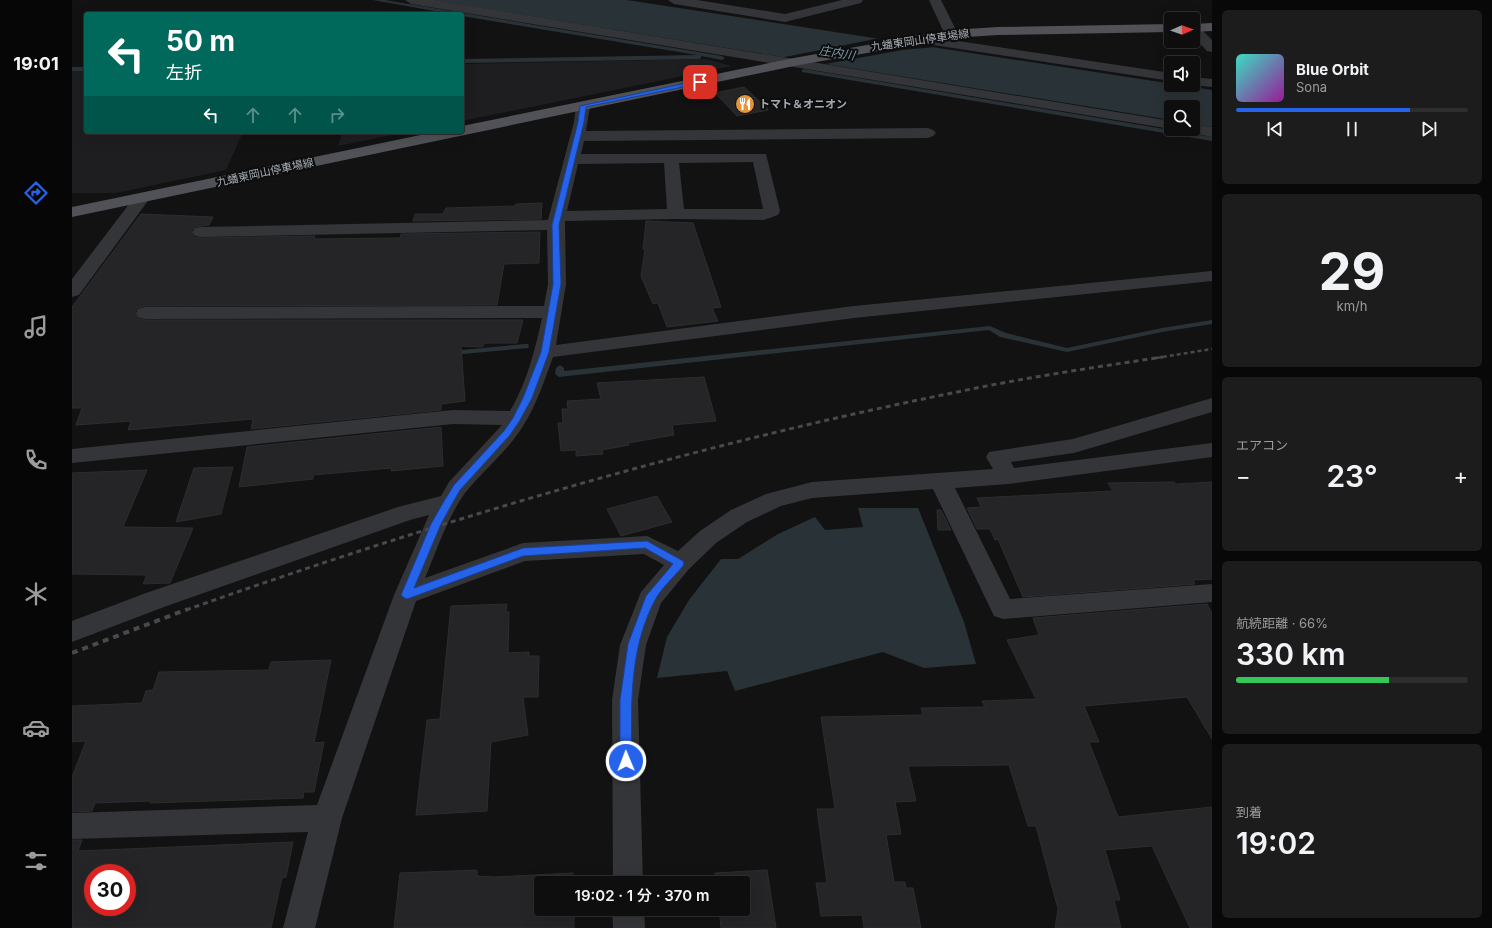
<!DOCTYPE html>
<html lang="ja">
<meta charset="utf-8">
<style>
body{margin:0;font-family:Inter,"Noto Sans JP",sans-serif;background:#1c1c1c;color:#f1f3f6;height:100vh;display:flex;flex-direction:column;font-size:15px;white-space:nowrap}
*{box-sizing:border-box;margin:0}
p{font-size:13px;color:#9b9c9e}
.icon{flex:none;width:22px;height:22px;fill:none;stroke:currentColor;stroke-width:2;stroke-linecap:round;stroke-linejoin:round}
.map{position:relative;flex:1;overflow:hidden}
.panel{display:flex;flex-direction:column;gap:10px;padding:10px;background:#080808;width:280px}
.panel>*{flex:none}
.top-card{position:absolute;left:12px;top:12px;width:380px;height:122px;border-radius:4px;box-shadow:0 4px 16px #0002,0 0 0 1px #2e2e2e;background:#00695c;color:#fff;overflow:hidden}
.needle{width:26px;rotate:88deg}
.tools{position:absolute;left:1092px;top:12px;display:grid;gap:8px}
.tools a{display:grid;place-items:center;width:36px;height:36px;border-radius:4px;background:#0e0e0e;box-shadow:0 4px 16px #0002,0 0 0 1px #2e2e2e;font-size:20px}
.speed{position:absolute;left:12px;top:864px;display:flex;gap:8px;font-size:20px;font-weight:700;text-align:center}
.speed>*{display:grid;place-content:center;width:52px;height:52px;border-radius:50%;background:#0e0e0e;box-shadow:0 4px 16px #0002,0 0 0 1px #2e2e2e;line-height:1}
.speed .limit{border:6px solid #d22;background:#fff;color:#111}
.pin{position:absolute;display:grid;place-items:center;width:34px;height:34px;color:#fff;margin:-17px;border-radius:8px;box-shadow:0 2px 6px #0006}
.me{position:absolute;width:44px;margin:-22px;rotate:359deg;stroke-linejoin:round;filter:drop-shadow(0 0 3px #0008)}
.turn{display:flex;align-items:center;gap:14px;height:84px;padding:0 16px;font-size:18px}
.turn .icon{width:52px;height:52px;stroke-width:2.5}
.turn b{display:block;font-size:28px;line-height:34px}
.lanes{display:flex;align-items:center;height:38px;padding:0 16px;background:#0003;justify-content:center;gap:20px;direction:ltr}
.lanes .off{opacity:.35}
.big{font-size:30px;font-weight:600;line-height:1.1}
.panel .card{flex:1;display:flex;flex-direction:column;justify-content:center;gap:6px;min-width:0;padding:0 14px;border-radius:6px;background:#1c1c1c}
.panel .dial{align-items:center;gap:0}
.dial b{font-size:52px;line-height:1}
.song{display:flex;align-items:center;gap:12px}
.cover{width:48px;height:48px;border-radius:6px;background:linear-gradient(135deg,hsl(170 70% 55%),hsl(300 70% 35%))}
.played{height:4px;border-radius:2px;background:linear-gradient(90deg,#2563eb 75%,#2e2e2e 75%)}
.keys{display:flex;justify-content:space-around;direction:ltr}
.heat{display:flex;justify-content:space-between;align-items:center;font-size:22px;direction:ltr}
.charge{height:6px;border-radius:3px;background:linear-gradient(90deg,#34c759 66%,#2e2e2e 0)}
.trip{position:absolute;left:462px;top:876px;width:216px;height:40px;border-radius:4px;background:#0e0e0e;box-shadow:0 4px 16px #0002,0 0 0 1px #2e2e2e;font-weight:600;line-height:40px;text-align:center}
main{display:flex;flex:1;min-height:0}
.dock{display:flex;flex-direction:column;width:72px;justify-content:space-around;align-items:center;background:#060606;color:#9b9c9e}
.dock .icon{width:28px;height:28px}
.dock .current{color:#2563eb}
.dock b{font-size:18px;color:#f1f3f6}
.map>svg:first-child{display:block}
.built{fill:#1e1e20}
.water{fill:#293236}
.pier{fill:#121213}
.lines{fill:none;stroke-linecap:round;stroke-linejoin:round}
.stream{fill:#293236;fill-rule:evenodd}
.building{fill:#252527;stroke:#2c2d2f;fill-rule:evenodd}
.minor{fill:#333538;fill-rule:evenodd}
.major{fill:#505257;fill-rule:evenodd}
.rail-far2{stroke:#46494d;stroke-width:2.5;stroke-dasharray:4 3;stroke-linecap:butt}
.rail-far1{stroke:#46494d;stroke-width:3;stroke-dasharray:5 4;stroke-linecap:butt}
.rail{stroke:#46494d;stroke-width:4;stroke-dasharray:6 5;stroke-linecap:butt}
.route{fill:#2563eb;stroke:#184099}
.labels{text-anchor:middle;stroke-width:4;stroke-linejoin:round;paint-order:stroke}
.far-street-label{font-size:11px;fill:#a5abb3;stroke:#0d0d0e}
.far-poi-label{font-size:11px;font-weight:bold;fill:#a5abb3;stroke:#0d0d0e;text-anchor:start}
.far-water-label{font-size:12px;font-style:italic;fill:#7e9cac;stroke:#0d0d0e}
</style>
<main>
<nav class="dock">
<b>19:01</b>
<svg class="icon current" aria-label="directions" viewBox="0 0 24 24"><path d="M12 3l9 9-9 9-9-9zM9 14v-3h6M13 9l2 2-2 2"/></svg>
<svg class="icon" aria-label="music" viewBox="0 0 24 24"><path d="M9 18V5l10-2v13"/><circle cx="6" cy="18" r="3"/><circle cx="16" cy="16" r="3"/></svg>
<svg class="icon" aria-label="phone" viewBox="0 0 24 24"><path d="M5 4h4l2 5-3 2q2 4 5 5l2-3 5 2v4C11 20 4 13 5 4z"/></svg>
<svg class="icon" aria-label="climate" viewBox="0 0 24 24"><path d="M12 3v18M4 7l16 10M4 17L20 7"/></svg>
<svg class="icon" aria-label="car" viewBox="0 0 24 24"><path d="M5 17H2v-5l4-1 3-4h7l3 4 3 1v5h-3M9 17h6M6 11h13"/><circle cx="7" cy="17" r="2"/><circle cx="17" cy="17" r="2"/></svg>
<svg class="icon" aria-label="filters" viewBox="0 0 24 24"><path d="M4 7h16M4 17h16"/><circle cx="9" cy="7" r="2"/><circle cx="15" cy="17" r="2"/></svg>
</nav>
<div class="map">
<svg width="1140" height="928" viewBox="0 0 1140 928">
<rect width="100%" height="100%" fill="#121213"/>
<path class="built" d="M 634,59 L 660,66 L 390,121 L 390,64 Z
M 0,70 L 14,70 L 14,132 L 171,132 L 154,170 L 44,193 L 0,193 Z
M 270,132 L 335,132 L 266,146 Z"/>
<path class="water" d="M 359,0 L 555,0 L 1140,90 L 1140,127 L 1121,124 L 1121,107 L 1099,107 L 1099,120 Z
M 786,508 L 846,508 L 892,622 L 904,664 L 852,668 L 811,652 L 663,691 L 655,671 L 585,678 L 595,637 L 617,600 L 649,559 L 666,559 L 706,534 L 743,517 L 753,530 L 791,527 Z"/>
<path class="pier" d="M 808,38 L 863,47 L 830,50 L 748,65 L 708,58 Z"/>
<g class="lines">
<path class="stream" d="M 301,0 L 313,0 L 650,56 L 653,58 L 650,60 L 629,56 L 629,58 L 627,59 L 390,63 L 390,59 L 625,55 L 390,16 L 390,14 L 379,14 Z
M 0,67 L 14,67 L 14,71 L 0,71 Z
M 732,69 L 1140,137 L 1140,141 L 730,72 L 730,70 Z
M 1140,320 L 1140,324 L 1090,332 L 995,352 L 928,337 L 917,330 L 487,377 L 483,374 L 484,368 L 488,365 L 492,368 L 492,371 L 918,326 L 934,333 L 995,348 L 1090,328 Z
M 453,344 L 456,344 L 457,346 L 456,348 L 379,355 L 375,353 L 379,351 Z"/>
</g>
<path class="building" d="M 672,87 L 696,109 L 696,110 L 665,116 L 643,93 Z
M 470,203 L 469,219 L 341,221 L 343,214 L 371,214 L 374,208 L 443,206 L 444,204 Z
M 69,214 L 141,217 L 137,225 L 123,227 L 119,231 L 122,237 L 129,238 L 243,236 L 242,239 L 328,238 L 329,234 L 468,232 L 467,263 L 432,264 L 425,305 L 73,306 L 66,308 L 63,312 L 66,318 L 73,320 L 451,320 L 445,343 L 413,343 L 410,347 L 389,346 L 393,401 L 369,404 L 369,410 L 179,429 L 181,419 L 56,430 L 59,421 L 4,425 L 10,408 L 0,408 L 0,307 Z
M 574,221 L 621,223 L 649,307 L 640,308 L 646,321 L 595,327 L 586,303 L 581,304 L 569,276 L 573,249 L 571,249 Z
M 632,377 L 644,421 L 600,425 L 602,435 L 556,443 L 557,445 L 530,450 L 531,454 L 504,456 L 504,450 L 489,451 L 486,423 L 491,423 L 490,409 L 496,409 L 495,401 L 529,399 L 525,383 Z
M 369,427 L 371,466 L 319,471 L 320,468 L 241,475 L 241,479 L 167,487 L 175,447 Z
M 161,467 L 149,514 L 104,522 L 122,468 Z
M 75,470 L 51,527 L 121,528 L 98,583 L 71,584 L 75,575 L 0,574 L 0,473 Z
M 1102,482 L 1104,484 L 1140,482 L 1140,579 L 1121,580 L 1123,584 L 951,597 L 926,539 L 923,540 L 918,529 L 905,529 L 895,508 L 909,507 L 905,498 L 1041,491 L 1036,483 Z
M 585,496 L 600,522 L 549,536 L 535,509 Z
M 865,510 L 869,510 L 879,530 L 866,530 Z
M 435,604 L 434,612 L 437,612 L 436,653 L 457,652 L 457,656 L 467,656 L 466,697 L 451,697 L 456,735 L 419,742 L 415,811 L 344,815 L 355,720 L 368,719 L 379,606 Z
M 1135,604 L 1140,613 L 1140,739 L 1115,697 L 1012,706 L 1027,742 L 1017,742 L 1046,817 L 1140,807 L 1140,928 L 1118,928 L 1080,846 L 1033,850 L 1048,900 L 1042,900 L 1049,928 L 983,928 L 986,909 L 964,826 L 956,826 L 937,765 L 836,766 L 844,801 L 823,802 L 829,834 L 814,835 L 822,882 L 833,882 L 834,888 L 841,888 L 849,928 L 792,928 L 790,915 L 749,916 L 744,883 L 755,883 L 745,809 L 763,809 L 749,717 L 851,715 L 849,708 L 913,707 L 910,701 L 964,699 L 935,640 L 967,635 L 961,618 Z
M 259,660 L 242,743 L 252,742 L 242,792 L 232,792 L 231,798 L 78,803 L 79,801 L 23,803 L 20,811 L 0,812 L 0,777 L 14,741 L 0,742 L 0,706 L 70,703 L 74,691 L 81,690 L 87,672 L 197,670 L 199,662 Z
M 0,840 L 10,840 L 6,851 L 221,842 L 214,877 L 210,878 L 199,928 L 0,928 ZM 21,873 L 55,873 L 55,907 L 21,907 Z
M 405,870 L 405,876 L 423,877 L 501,873 L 501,883 L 469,883 L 469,909 L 502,909 L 502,928 L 322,928 L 328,873 Z
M 695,870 L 704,928 L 649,928 L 647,909 L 671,909 L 671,883 L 644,883 L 643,873 Z"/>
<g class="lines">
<path class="minor" d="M 333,0 L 362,0 L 1099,121 L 1099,129 L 1101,129 L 1099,129 L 339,4 Z
M 596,0 L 625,0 L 713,14 L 770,0 L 791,0 L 789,3 L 713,22 L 602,4 Z
M 857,0 L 869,0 L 886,34 L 884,37 L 874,37 Z
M 1121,25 L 1126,26 L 1140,40 L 1140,52 L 1135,51 L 1121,36 Z
M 846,35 L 1099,73 L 1099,81 L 841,42 L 839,39 L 841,36 Z
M 1121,77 L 1140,79 L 1140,87 L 1120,85 Z
M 511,102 L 516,103 L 518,106 L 514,131 L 856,128 L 861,130 L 864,133 L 861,136 L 856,138 L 512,141 L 509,154 L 694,154 L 708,211 L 706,215 L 692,220 L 604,219 L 493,221 L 494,284 L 484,345 L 782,306 L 1140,271 L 1140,281 L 782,318 L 481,357 C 471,385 461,415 442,439 C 427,458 408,474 393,493 C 375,518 365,550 353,578 L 451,543 L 575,536 L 606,551 L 628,531 L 659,510 L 694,494 L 740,482 L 921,469 L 914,457 L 917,452 L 1001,439 L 1140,398 L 1140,412 L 1002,453 L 939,462 L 942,468 L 1140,443 L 1140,457 L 936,484 L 883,488 L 938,599 L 1140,584 L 1140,602 L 931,619 L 922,616 L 861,489 L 740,498 L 709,506 L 675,522 L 644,543 L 617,569 L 589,603 L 574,645 L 566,700 L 571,883 L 541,883 L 540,700 L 548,645 L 569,592 L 592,565 L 572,554 L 453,561 L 344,601 L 270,818 L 243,928 L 211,928 L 236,832 L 0,839 L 0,813 L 245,805 L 322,595 L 357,515 L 338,520 L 92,607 L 0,642 L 0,621 L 74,593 L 326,507 L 369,496 L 377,482 L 430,425 L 381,424 L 0,463 L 0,449 L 381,410 L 438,411 C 455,382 463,350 470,318 L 73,319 L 66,317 L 64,313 L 66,309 L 73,307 L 472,306 L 476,284 L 475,230 L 129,237 L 123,236 L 120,232 L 123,228 L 129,227 L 476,220 L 502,122 L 504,106 L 506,103 ZM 681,162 L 691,209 L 612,209 L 607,163 ZM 592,163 L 595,209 L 495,211 L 506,164 Z
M 1121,124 L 1140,127 L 1140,137 L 1116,132 L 1113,129 L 1121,129 Z
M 70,193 L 76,195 L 78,198 L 7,295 L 0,297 L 0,279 L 64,195 Z
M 540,909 L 572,909 L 573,928 L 541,928 Z"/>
<path class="major" d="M 1140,23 L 1140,31 L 1121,32 L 1121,24 Z
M 1099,24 L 1099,32 L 926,35 L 879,38 L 722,66 L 0,217 L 0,207 L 363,132 L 390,132 L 390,126 L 722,58 L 879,30 L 926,27 Z"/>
<path class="rail-far2" d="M 1084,358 L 1140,349"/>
<path class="rail-far1" d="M 114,610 C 368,520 626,444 890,391 C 957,377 1024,367 1091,357"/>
<path class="rail" d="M 0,653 L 116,609"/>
</g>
<path class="route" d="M 628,80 L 631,82 L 630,83 L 514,107 L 512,122 L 487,225 L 489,284 L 477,352 L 460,398 L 448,420 L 438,435 L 388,490 L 380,504 L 369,524 L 342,588 L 451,548 L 575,541 L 611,561 L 612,563 L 611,566 C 602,577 588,589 582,602 C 557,650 559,708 560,761 L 558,765 L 554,766 L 550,765 L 548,761 L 548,700 L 556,644 L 574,596 L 601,564 L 573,548 L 451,556 L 338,598 L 334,599 L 329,595 L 359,524 L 371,503 L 382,485 L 432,431 L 441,418 L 451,398 L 469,352 L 481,284 L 480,225 L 506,122 L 508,106 Z"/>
<defs>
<g id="restaurant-disc" transform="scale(1)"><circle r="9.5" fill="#e3953b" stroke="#0d0d0e"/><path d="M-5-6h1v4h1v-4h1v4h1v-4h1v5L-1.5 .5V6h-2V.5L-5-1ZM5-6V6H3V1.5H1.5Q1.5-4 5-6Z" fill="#fff"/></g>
</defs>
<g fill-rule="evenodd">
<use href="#restaurant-disc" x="673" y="104"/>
</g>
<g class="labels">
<g class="far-street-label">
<text transform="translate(848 40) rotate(-8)" y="4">九蟠東岡山停車場線</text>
<text transform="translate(193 172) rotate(-12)" y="4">九蟠東岡山停車場線</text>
</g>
<g class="far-poi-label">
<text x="687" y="108">トマト＆オニオン</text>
</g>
<g class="far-water-label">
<text transform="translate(765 53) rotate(9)" y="4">庄内川</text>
</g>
</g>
</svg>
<div class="tools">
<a><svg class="needle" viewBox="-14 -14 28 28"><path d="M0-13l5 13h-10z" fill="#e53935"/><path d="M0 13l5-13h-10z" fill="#9b9c9e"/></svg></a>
<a><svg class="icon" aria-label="sound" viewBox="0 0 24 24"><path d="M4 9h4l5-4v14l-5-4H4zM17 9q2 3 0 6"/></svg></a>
<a><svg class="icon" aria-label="search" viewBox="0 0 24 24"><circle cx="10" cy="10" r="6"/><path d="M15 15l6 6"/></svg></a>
</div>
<div class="speed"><div class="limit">30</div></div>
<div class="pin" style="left:628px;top:82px;background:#d93025"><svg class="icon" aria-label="arrive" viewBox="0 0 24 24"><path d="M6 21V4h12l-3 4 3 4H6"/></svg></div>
<svg class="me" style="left:554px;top:761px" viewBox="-20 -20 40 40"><circle r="17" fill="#2563eb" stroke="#fff" stroke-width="3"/><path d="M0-11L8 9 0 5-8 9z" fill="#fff"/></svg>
<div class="trip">19:02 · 1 分 · 370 m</div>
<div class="top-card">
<div class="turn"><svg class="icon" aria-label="left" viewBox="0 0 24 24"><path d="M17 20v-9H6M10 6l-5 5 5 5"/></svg><div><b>50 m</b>左折</div></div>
<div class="lanes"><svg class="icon" aria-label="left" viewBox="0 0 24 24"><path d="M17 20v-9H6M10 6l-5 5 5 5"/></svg><svg class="icon off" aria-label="ahead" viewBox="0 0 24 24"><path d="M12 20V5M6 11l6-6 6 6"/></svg><svg class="icon off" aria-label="ahead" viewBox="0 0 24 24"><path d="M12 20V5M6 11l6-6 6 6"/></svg><svg class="icon off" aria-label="right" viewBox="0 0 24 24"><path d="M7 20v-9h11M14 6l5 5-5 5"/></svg></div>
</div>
</div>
<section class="panel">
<div class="card">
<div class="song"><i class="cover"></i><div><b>Blue Orbit</b><p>Sona</p></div></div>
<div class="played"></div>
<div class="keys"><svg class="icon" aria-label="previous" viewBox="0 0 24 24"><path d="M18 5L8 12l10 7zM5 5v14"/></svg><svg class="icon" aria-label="pause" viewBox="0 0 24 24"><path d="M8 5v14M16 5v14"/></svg><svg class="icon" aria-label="next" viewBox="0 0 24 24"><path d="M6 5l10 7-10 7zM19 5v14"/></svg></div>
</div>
<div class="card dial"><b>29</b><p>km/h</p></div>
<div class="card"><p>エアコン</p>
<div class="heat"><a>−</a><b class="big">23°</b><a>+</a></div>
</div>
<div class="card"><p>航続距離 · 66%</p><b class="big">330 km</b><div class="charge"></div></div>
<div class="card"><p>到着</p><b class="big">19:02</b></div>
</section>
</main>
